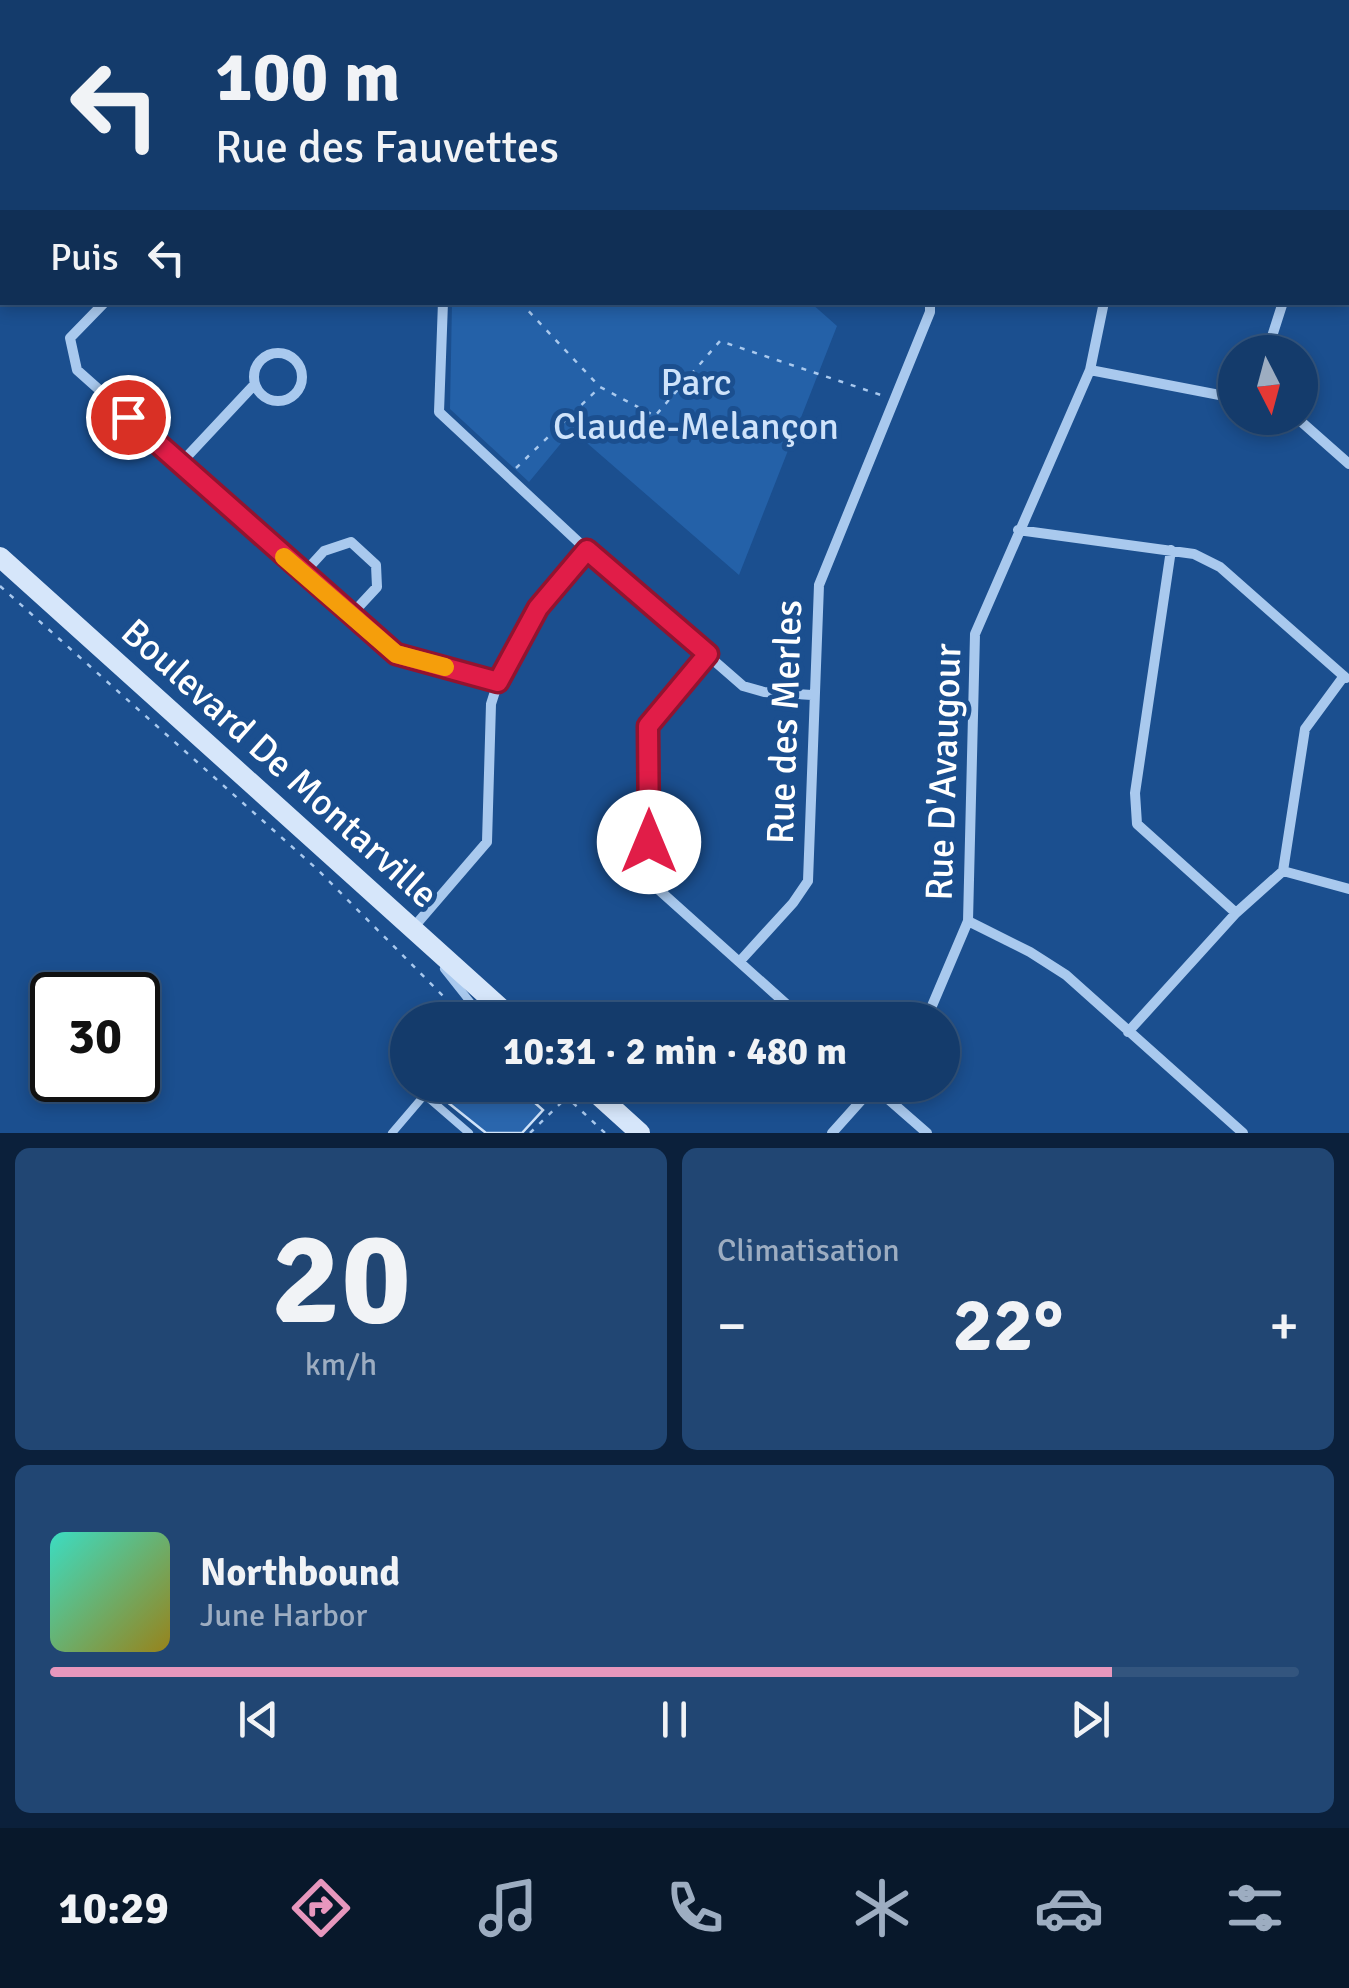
<!DOCTYPE html>
<html lang="fr">
<meta charset="utf-8">
<style>
body{margin:0;font-family:Signika,sans-serif;background:#214673;color:#f1f3f6;height:100vh;display:flex;flex-direction:column;font-size:38px;white-space:nowrap}
*{box-sizing:border-box;margin:0}
p{font-size:32px;color:#9dadc1}
.icon{flex:none;width:55px;height:55px;fill:none;stroke:currentColor;stroke-width:2;stroke-linecap:round;stroke-linejoin:round}
.map{position:relative;height:1133px;overflow:hidden}
.sheet{display:flex;flex-direction:column;gap:15px;padding:15px;background:#0b203b;flex:1}
.sheet>*{flex:none}
.guide{position:absolute;left:0px;top:0px;width:1350px;height:305px;box-shadow:0 5px 15px #0003,0 0 0 2px #33557e;background:#143b6b;color:#f1f3f6;overflow:hidden}
.needle{width:65px;rotate:174deg}
.buttons{position:absolute;left:1218px;top:335px;display:grid;gap:20px}
.buttons a{display:grid;place-items:center;width:100px;height:100px;border-radius:50%;background:#143b6b;box-shadow:0 5px 15px #0003,0 0 0 2px #33557e;font-size:50px}
.speed{position:absolute;left:30px;top:972px;display:flex;gap:20px;font-size:50px;font-weight:700;text-align:center}
.speed>*{display:grid;place-content:center;width:130px;height:130px;border-radius:50%;background:#143b6b;box-shadow:0 5px 15px #0003,0 0 0 2px #33557e;line-height:1}
.speed .limit{border:5px solid #111;border-radius:15px;background:#fff;color:#111}
.pin{position:absolute;display:grid;place-items:center;width:85px;height:85px;color:#fff;margin:-42px;border:5px solid #fff;border-radius:50%;box-shadow:0 2px 10px #0007}
.me{position:absolute;width:110px;margin:-55px;rotate:0deg;stroke-linejoin:round;filter:drop-shadow(0 0 8px #0008)}
.turn{display:flex;align-items:center;gap:35px;height:210px;padding:0 50px;font-size:45px}
.turn .icon{width:130px;height:130px;stroke-width:2.5}
.turn b{display:block;font-size:70px;line-height:85px}
.then{display:flex;align-items:center;height:95px;padding:0 50px;background:#0003;gap:20px;font-size:38px}
.big{font-size:75px;font-weight:800;line-height:1.1}
.sheet .widget{flex:1;display:flex;flex-direction:column;justify-content:center;gap:15px;min-width:0;padding:0 35px;border-radius:15px;background:#214673}
.sheet .dial{align-items:center;gap:0}
.dial b{font-size:130px;line-height:1}
.song{display:flex;align-items:center;gap:30px}
.cover{width:120px;height:120px;border-radius:15px;background:linear-gradient(135deg,hsl(170 70% 55%),hsl(50 70% 35%))}
.played{height:10px;border-radius:5px;background:linear-gradient(90deg,#e797bd 85%,#33557e 85%)}
.keys{display:flex;justify-content:space-around;direction:ltr}
.heat{display:flex;justify-content:space-between;align-items:center;font-size:55px;direction:ltr}
.sheet .tiles{flex:1;display:grid;gap:15px;grid-template-columns:1fr 1fr}
.widget:last-child{grid-column:span 2}
.trip{position:absolute;left:390px;top:1002px;width:570px;height:100px;border-radius:50px;background:#143b6b;box-shadow:0 5px 15px #0003,0 0 0 2px #33557e;font-weight:800;line-height:100px;text-align:center}
.tabs{display:flex;height:160px;justify-content:space-around;align-items:center;background:#08182b;color:#9dadc1}
.tabs .icon{width:70px;height:70px}
.tabs .current{color:#e797bd}
.tabs b{font-size:45px;color:#f1f3f6}
.map>svg:first-child{display:block}
.green{fill:#2461a8}
.building{fill:#2a66ad;stroke:#cfe3fa;stroke-width:2.5}
.lines{fill:none;stroke-linecap:round;stroke-linejoin:round}
.path{stroke:#a9c9ee;stroke-width:2.5;stroke-dasharray:5 8;stroke-linecap:butt}
.lane{stroke:#a9c9ee;stroke-width:8}
.street{stroke:#a9c9ee;stroke-width:10}
.secondary{stroke:#d6e6fa;stroke-width:20}
.route-casing{stroke:#92132f;stroke-width:25}
.route{stroke:#e11d48;stroke-width:18}
.slow{stroke:#f59e0b;stroke-width:18}
.labels{text-anchor:middle;stroke-width:10;stroke-linejoin:round;paint-order:stroke}
.park-label{font-size:38px;fill:#cfe3fa;stroke:#1b4f8f}
.street-label{font-size:38px;fill:#fff;stroke:#1b4f8f}
</style>
<div class="map">
<svg width="1349" height="1133" viewBox="0 0 1349 1133">
<rect width="100%" height="100%" fill="#1b4f8f"/>
<path class="green" d="M 452,303 L 811,303 L 837,326 L 739,575 L 572,430 L 529,482 L 450,409 Z"/>
<path class="building" d="M 442,1085 L 515,1085 L 543,1110 L 522,1133 L 486,1133 L 436,1093 Z"/>
<g class="lines">
<path class="path" d="M 1238,0 L 1241,2
M 1348,105 L 1349,107
M 520,302 L 598,385
M 516,468 L 600,387 L 655,416 L 720,341 L 884,396
M 0,586 L 318,870 L 463,1016
M 554,1085 L 605,1133
M 530,1133 L 565,1099"/>
<path class="lane" d="M 444,969 L 471,1003 L 475,1020
M 425,1095 L 469,1133
M 392,1133 L 433,1085"/>
<path class="street" d="M 118,0 L 120,2
M 587,0 L 589,2
M 853,0 L 855,2
M 1098,0 L 1101,2
M 387,2 L 388,0
M 672,2 L 674,0
M 0,141 L 2,138
M 1348,277 L 1349,277
M 105,302 L 70,338 L 77,370 L 396,654 L 498,682
M 443,302 L 439,412 L 587,550 L 743,686 L 764,692 L 812,695
M 1267,352 L 1283,302
M254 377a24 24 0 1 1 48 0a24 24 0 1 1-48 0Z
M 1090,370 L 1235,398
M 1297,418 L 1349,464
M 180,464 L 255,384
M 1018,530 L 1194,554 L 1220,567 L 1346,678
M 1171,550 L 1135,793 L 1137,824 L 1236,913
M 303,574 L 324,551 L 351,542 L 376,565 L 377,587 L 351,615
M 708,654 L 648,726 L 649,881 L 804,1020
M 1283,871 L 1349,889
M 968,921 L 1030,952 L 1066,975 L 1243,1133
M 413,928 L 487,842 L 491,704 L 498,682 L 538,609 L 587,550
M 741,960 L 793,903 L 808,881 L 819,585 L 930,312 L 930,302
M 926,1020 L 968,921 L 975,634 L 1090,370 L 1104,302
M 1128,1032 L 1236,913 L 1283,871 L 1305,729 L 1344,676
M 872,1085 L 927,1133
M 832,1133 L 875,1085"/>
<path class="secondary" d="M 0,557 L 514,1020
M 587,1085 L 640,1133"/>
</g>
<g class="lines">
<g class="route-casing">
<path id="route" d="M 128,417 L 396,654 L 498,682 L 538,608 L 587,550 L 708,654 L 648,726 L 649,842"/>
</g>
<use href="#route" class="route"/>
<path class="slow" d="M 284,557 L 396,654 L 445,667"/>
</g>
<g class="labels">
<g class="park-label">
<text x="696" y="395">Parc<tspan x="696" dy="44">Claude-Melançon</tspan></text>
</g>
<g class="street-label">
<text transform="translate(784 722) rotate(-88)" y="13">Rue des Merles</text>
<text transform="translate(280 763) rotate(42)" y="13">Boulevard De Montarville</text>
<text transform="translate(943 772) rotate(-88)" y="13">Rue D'Avaugour</text>
</g>
</g>
</svg>
<div class="buttons">
<a><svg class="needle" viewBox="-14 -14 28 28"><path d="M0-13l5 13h-10z" fill="#e53935"/><path d="M0 13l5-13h-10z" fill="#9dadc1"/></svg></a>
</div>
<div class="speed"><div class="limit">30</div></div>
<div class="pin" style="left:128px;top:417px;background:#d93025"><svg class="icon" aria-label="arrive" viewBox="0 0 24 24"><path d="M6 21V4h12l-3 4 3 4H6"/></svg></div>
<svg class="me" style="left:649px;top:842px" viewBox="-20 -20 40 40"><circle r="19" fill="#fff"/><path d="M0-13L10 11 0 6-10 11z" fill="#e11d48"/></svg>
<div class="trip">10:31 · 2 min · 480 m</div>
<div class="guide">
<div class="turn"><svg class="icon" aria-label="left" viewBox="0 0 24 24"><path d="M17 20v-9H6M10 6l-5 5 5 5"/></svg><div><b>100 m</b>Rue des Fauvettes</div></div>
<div class="then">Puis<svg class="icon" aria-label="left" viewBox="0 0 24 24"><path d="M17 20v-9H6M10 6l-5 5 5 5"/></svg></div>
</div>
</div>
<section class="sheet">
<div class="tiles">
<div class="widget dial"><b>20</b><p>km/h</p></div>
<div class="widget"><p>Climatisation</p>
<div class="heat"><a>−</a><b class="big">22°</b><a>+</a></div>
</div>
<div class="widget">
<div class="song"><i class="cover"></i><div><b>Northbound</b><p>June Harbor</p></div></div>
<div class="played"></div>
<div class="keys"><svg class="icon" aria-label="previous" viewBox="0 0 24 24"><path d="M18 5L8 12l10 7zM5 5v14"/></svg><svg class="icon" aria-label="pause" viewBox="0 0 24 24"><path d="M8 5v14M16 5v14"/></svg><svg class="icon" aria-label="next" viewBox="0 0 24 24"><path d="M6 5l10 7-10 7zM19 5v14"/></svg></div>
</div>
</div>
</section>
<nav class="tabs">
<b>10:29</b>
<svg class="icon current" aria-label="directions" viewBox="0 0 24 24"><path d="M12 3l9 9-9 9-9-9zM9 14v-3h6M13 9l2 2-2 2"/></svg>
<svg class="icon" aria-label="music" viewBox="0 0 24 24"><path d="M9 18V5l10-2v13"/><circle cx="6" cy="18" r="3"/><circle cx="16" cy="16" r="3"/></svg>
<svg class="icon" aria-label="phone" viewBox="0 0 24 24"><path d="M5 4h4l2 5-3 2q2 4 5 5l2-3 5 2v4C11 20 4 13 5 4z"/></svg>
<svg class="icon" aria-label="climate" viewBox="0 0 24 24"><path d="M12 3v18M4 7l16 10M4 17L20 7"/></svg>
<svg class="icon" aria-label="car" viewBox="0 0 24 24"><path d="M5 17H2v-5l4-1 3-4h7l3 4 3 1v5h-3M9 17h6M6 11h13"/><circle cx="7" cy="17" r="2"/><circle cx="17" cy="17" r="2"/></svg>
<svg class="icon" aria-label="filters" viewBox="0 0 24 24"><path d="M4 7h16M4 17h16"/><circle cx="9" cy="7" r="2"/><circle cx="15" cy="17" r="2"/></svg>
</nav>
